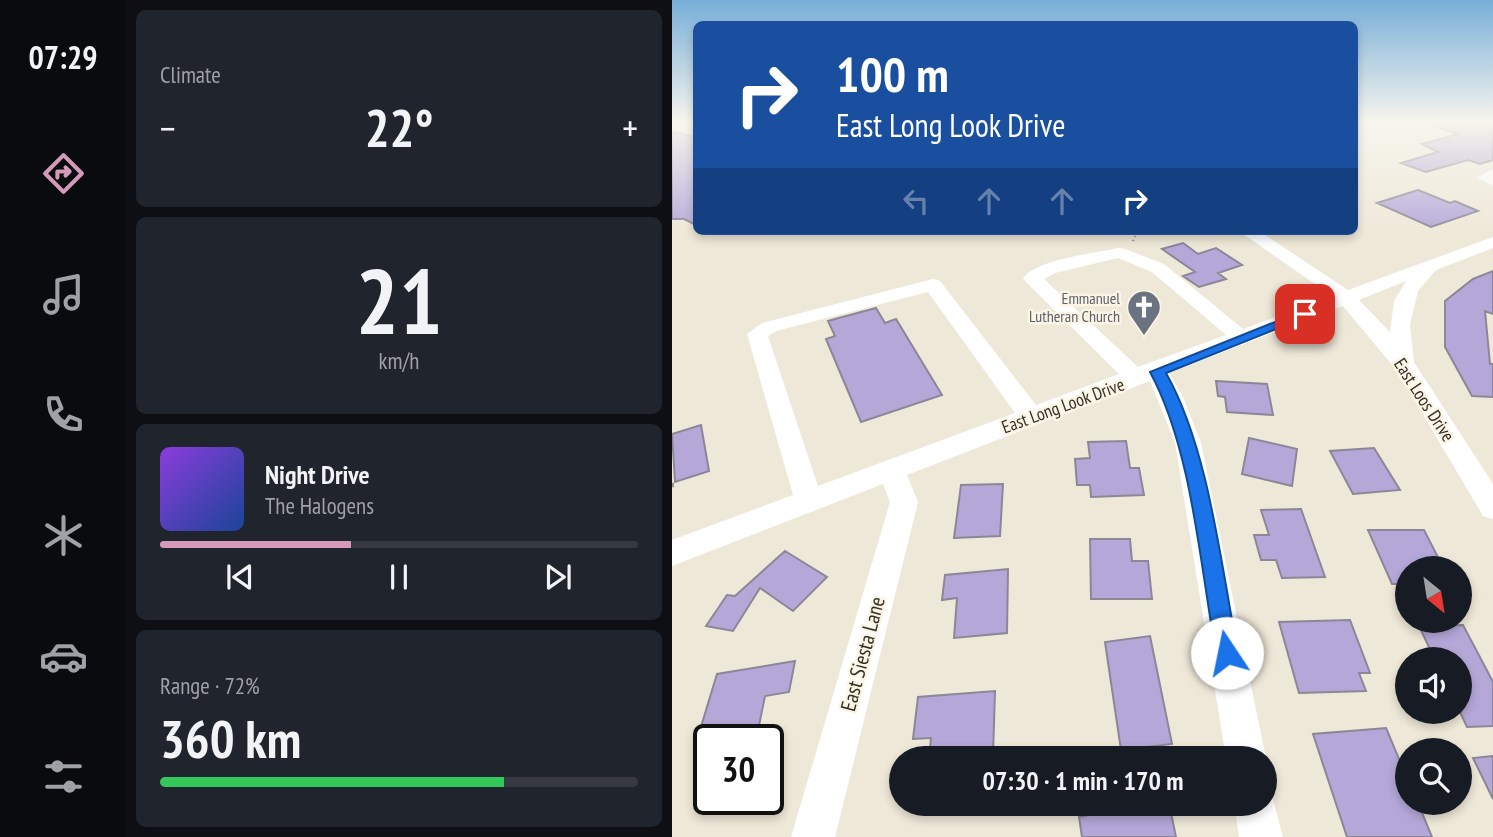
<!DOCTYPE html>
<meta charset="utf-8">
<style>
body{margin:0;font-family:"PT Sans Narrow",sans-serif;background:#20242c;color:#f1f3f6;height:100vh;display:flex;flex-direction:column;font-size:26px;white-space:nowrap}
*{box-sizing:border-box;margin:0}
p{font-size:23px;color:#9ea1a6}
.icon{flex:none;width:38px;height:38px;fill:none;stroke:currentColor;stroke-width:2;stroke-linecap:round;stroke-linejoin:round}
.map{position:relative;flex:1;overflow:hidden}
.panel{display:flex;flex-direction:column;gap:10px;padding:10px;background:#0d0f14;width:546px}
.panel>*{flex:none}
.top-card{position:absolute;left:21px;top:21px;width:665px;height:214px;border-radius:10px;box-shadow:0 4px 10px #0003;background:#1a4fa0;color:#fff;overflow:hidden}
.needle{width:46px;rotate:150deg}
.tools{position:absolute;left:723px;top:556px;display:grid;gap:14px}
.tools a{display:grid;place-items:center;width:77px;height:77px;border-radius:50%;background:#171b24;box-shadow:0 4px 10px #0003;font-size:35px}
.speed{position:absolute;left:21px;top:724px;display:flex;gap:14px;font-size:35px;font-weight:700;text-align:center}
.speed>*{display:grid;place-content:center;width:91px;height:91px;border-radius:50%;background:#171b24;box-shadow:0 4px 10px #0003;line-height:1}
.speed .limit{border:4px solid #111;border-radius:10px;background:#fff;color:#111}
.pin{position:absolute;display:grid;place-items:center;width:60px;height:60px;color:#fff;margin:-30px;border-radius:14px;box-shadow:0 4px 10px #0006}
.me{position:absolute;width:77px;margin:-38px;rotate:349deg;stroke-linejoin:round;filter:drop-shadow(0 0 5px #0008)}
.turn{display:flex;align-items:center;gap:24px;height:147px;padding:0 28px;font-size:32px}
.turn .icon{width:91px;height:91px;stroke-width:2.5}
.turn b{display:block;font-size:49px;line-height:60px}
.lanes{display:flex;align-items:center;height:66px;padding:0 28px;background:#0003;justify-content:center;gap:35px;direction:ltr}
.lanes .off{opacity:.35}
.big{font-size:52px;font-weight:700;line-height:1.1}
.panel .card{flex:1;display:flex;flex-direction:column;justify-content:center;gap:10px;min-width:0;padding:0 24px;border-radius:10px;background:#20242c}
.panel .dial{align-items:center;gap:0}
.dial b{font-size:91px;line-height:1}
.song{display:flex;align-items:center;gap:21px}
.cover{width:84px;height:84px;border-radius:10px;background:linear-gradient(135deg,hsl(270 70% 55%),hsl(220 70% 35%))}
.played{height:7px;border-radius:4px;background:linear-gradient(90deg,#d59aba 40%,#363941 40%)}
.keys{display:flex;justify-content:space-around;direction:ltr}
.heat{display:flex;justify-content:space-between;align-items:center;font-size:38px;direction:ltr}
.charge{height:10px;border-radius:5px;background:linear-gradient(90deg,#34c759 72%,#363941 0)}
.trip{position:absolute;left:217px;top:746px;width:388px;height:70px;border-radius:35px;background:#171b24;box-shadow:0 4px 10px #0003;font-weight:700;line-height:70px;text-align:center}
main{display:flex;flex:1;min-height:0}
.tab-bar{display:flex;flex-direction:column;width:126px;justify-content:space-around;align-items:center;background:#090b0e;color:#9ea1a6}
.tab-bar .icon{width:49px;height:49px}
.tab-bar .on{color:#d59aba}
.tab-bar b{font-size:32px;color:#f1f3f6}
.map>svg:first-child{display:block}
.building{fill:#b5a8d9;stroke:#8b8797;stroke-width:2}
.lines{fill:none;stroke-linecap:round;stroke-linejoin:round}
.path-far1{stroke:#969286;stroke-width:2.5;stroke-dasharray:1 3.5;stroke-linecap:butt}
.path{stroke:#969286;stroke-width:4.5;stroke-dasharray:2 6;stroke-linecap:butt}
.minor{fill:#fff;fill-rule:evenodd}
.route{fill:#1a73e8;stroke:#114b97;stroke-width:2}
.labels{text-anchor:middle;stroke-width:5;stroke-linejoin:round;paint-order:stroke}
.far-worship-label{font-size:16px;fill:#5b616d;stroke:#fcf5e5;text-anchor:end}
.street-label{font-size:18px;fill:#323029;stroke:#fcf5e5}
.near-street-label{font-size:21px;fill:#323029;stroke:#fcf5e5}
</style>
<main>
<nav class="tab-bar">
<b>07:29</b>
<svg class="icon on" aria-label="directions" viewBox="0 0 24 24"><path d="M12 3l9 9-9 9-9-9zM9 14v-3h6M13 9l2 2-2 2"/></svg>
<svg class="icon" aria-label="music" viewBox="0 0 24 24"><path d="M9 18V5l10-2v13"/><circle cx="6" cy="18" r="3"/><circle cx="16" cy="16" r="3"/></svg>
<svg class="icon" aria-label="phone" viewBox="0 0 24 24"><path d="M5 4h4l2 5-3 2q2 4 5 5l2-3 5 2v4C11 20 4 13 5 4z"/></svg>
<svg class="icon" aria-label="climate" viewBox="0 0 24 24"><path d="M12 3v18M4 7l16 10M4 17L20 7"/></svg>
<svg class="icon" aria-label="car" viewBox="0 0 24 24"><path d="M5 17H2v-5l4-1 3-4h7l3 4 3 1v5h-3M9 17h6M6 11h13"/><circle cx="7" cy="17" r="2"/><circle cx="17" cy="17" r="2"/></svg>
<svg class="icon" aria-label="filters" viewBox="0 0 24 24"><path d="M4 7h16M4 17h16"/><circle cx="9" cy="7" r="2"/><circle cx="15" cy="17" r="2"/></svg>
</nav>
<section class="panel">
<div class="card"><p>Climate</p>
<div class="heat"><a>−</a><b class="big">22°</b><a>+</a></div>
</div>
<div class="card dial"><b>21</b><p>km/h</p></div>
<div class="card">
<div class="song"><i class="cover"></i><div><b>Night Drive</b><p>The Halogens</p></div></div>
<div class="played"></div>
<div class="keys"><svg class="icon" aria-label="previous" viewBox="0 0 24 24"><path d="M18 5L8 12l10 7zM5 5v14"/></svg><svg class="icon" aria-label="pause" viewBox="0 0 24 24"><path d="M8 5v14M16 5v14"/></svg><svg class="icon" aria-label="next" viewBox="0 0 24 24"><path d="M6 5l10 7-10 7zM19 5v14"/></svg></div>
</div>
<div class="card"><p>Range · 72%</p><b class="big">360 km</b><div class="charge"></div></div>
</section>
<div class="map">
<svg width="821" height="837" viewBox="0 0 821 837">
<rect width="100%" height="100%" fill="#eee8d8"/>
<path class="building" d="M 761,122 L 821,122 L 821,160 L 808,164 L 796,160 L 754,172 L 729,163 L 766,152 L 750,144 L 787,134 L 760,126 Z
M 0,132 L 24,137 L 24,225 L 12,219 L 0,219 Z
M 746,190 L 778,203 L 783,201 L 806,211 L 759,227 L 705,203 Z
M 511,243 L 526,254 L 544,248 L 570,265 L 546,273 L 554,279 L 527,287 L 511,276 L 523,272 L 490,249 Z
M 821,271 L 821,314 L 813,311 L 818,364 L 821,364 L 821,397 L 800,396 L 773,347 L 773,301 L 801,279 Z
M 204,308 L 213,323 L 224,319 L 270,395 L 189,422 L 154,339 L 163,336 L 156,321 Z
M 544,381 L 595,384 L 601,415 L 555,412 L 553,397 L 546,396 Z
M 29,425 L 37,471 L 3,482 L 0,434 Z
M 577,438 L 625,449 L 620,486 L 570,474 Z
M 454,441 L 458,468 L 467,468 L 472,495 L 419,497 L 418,485 L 405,485 L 403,459 L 418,458 L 416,442 Z
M 702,448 L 728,490 L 681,494 L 658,451 Z
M 331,484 L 328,536 L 282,538 L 289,485 Z
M 629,509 L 653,577 L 610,578 L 604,560 L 589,560 L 582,535 L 597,535 L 589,510 Z
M 696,530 L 752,530 L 772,569 L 735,569 L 735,584 L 720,584 Z
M 418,539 L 458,539 L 460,561 L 476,561 L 480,599 L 419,599 Z
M 113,551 L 155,577 L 121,611 L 88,588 L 61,631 L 34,626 L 55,595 L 63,596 Z
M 336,569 L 335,633 L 282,638 L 285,598 L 270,600 L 273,575 Z
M 678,620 L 698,673 L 687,673 L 694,691 L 627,693 L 607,622 Z
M 791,625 L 821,682 L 821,726 L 795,727 L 788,712 L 788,660 L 763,660 L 747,626 Z
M 478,636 L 500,744 L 449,750 L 433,642 Z
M 123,661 L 117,692 L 93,696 L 84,740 L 25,740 L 45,674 Z
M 323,691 L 321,756 L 257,758 L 259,738 L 241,739 L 246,697 Z
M 714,728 L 735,778 L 735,803 L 746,803 L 760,837 L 675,837 L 641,734 Z
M 821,756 L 821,799 L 801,758 Z
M 479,803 L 497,803 L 504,837 L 410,837 L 407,817 Z"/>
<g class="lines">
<path class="path-far1" d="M 461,241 L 465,231"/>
<path class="path" d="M 0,485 L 5,485"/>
<path class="minor" d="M 821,169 L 821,186 L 806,177 Z
M 567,231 L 587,231 L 676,290 L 821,237 L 821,248 L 764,270 L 746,291 L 738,325 L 742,362 L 821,484 L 821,519 L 811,516 L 726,372 L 671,306 L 497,373 L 511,397 L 529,443 L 594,758 L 554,758 L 503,443 L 478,381 L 235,475 L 246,502 L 163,837 L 119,837 L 218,502 L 211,484 L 0,566 L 0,540 L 121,495 L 75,334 L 90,323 L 261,279 L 268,281 L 364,405 L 447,374 L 354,282 L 351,278 C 366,259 423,253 447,248 L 453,249 L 492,264 L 571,329 L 660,296 ZM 446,258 L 480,272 L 554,335 L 466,367 L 372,279 L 383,273 ZM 734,281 L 722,301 L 718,332 L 687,300 ZM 256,292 L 343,413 L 146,486 L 96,336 L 104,331 Z
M 593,786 L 598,788 L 611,837 L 567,837 L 562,803 L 593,803 Z"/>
</g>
<linearGradient id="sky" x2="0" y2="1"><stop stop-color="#77aed8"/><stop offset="0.51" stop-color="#f7f5ed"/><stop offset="1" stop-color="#f7f5ed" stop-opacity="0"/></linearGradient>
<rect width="821" height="239" fill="url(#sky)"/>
<path class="route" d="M 633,310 L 639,314 L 637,316 L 494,373 C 537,449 549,566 566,653 L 563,661 L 555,664 L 547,661 L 544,653 C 528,565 520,449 478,372 Z"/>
<defs>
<g id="church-pin" transform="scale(1.75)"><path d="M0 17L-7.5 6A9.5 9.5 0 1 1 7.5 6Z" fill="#6b7280" stroke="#fcf5e5"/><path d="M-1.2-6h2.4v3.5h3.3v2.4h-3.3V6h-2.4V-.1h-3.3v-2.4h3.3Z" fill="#fff"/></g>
</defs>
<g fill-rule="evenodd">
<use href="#church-pin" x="472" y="307"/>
</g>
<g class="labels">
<g class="far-worship-label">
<text x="448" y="304">Emmanuel<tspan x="448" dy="18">Lutheran Church</tspan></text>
</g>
<g class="street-label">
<text transform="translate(752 400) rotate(57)" y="6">East Loos Drive</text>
<text transform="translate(391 406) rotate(-20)" y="6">East Long Look Drive</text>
</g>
<g class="near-street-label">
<text transform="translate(191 654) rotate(-75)" y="7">East Siesta Lane</text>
</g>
</g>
</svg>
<div class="tools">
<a><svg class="needle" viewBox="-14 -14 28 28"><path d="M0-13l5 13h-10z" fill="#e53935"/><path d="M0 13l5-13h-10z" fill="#9ea1a6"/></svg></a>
<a><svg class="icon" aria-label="sound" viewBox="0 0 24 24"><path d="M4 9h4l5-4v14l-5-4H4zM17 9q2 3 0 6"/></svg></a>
<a><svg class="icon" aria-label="search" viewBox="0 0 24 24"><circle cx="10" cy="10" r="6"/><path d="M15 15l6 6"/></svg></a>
</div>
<div class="speed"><div class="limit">30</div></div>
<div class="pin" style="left:633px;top:314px;background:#d93025"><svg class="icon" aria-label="arrive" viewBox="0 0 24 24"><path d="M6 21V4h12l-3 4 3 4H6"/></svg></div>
<svg class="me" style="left:555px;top:653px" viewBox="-20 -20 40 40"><circle r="19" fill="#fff"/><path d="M0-13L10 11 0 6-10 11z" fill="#1a73e8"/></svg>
<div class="trip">07:30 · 1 min · 170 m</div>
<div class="top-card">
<div class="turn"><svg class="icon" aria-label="right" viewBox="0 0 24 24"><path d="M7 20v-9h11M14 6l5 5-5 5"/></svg><div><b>100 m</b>East Long Look Drive</div></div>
<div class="lanes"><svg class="icon off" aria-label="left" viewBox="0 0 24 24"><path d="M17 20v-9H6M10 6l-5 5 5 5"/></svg><svg class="icon off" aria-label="ahead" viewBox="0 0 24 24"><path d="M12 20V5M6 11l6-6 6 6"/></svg><svg class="icon off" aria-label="ahead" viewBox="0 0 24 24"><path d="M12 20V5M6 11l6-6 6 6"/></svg><svg class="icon" aria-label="right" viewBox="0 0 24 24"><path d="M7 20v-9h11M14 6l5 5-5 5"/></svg></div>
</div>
</div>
</main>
